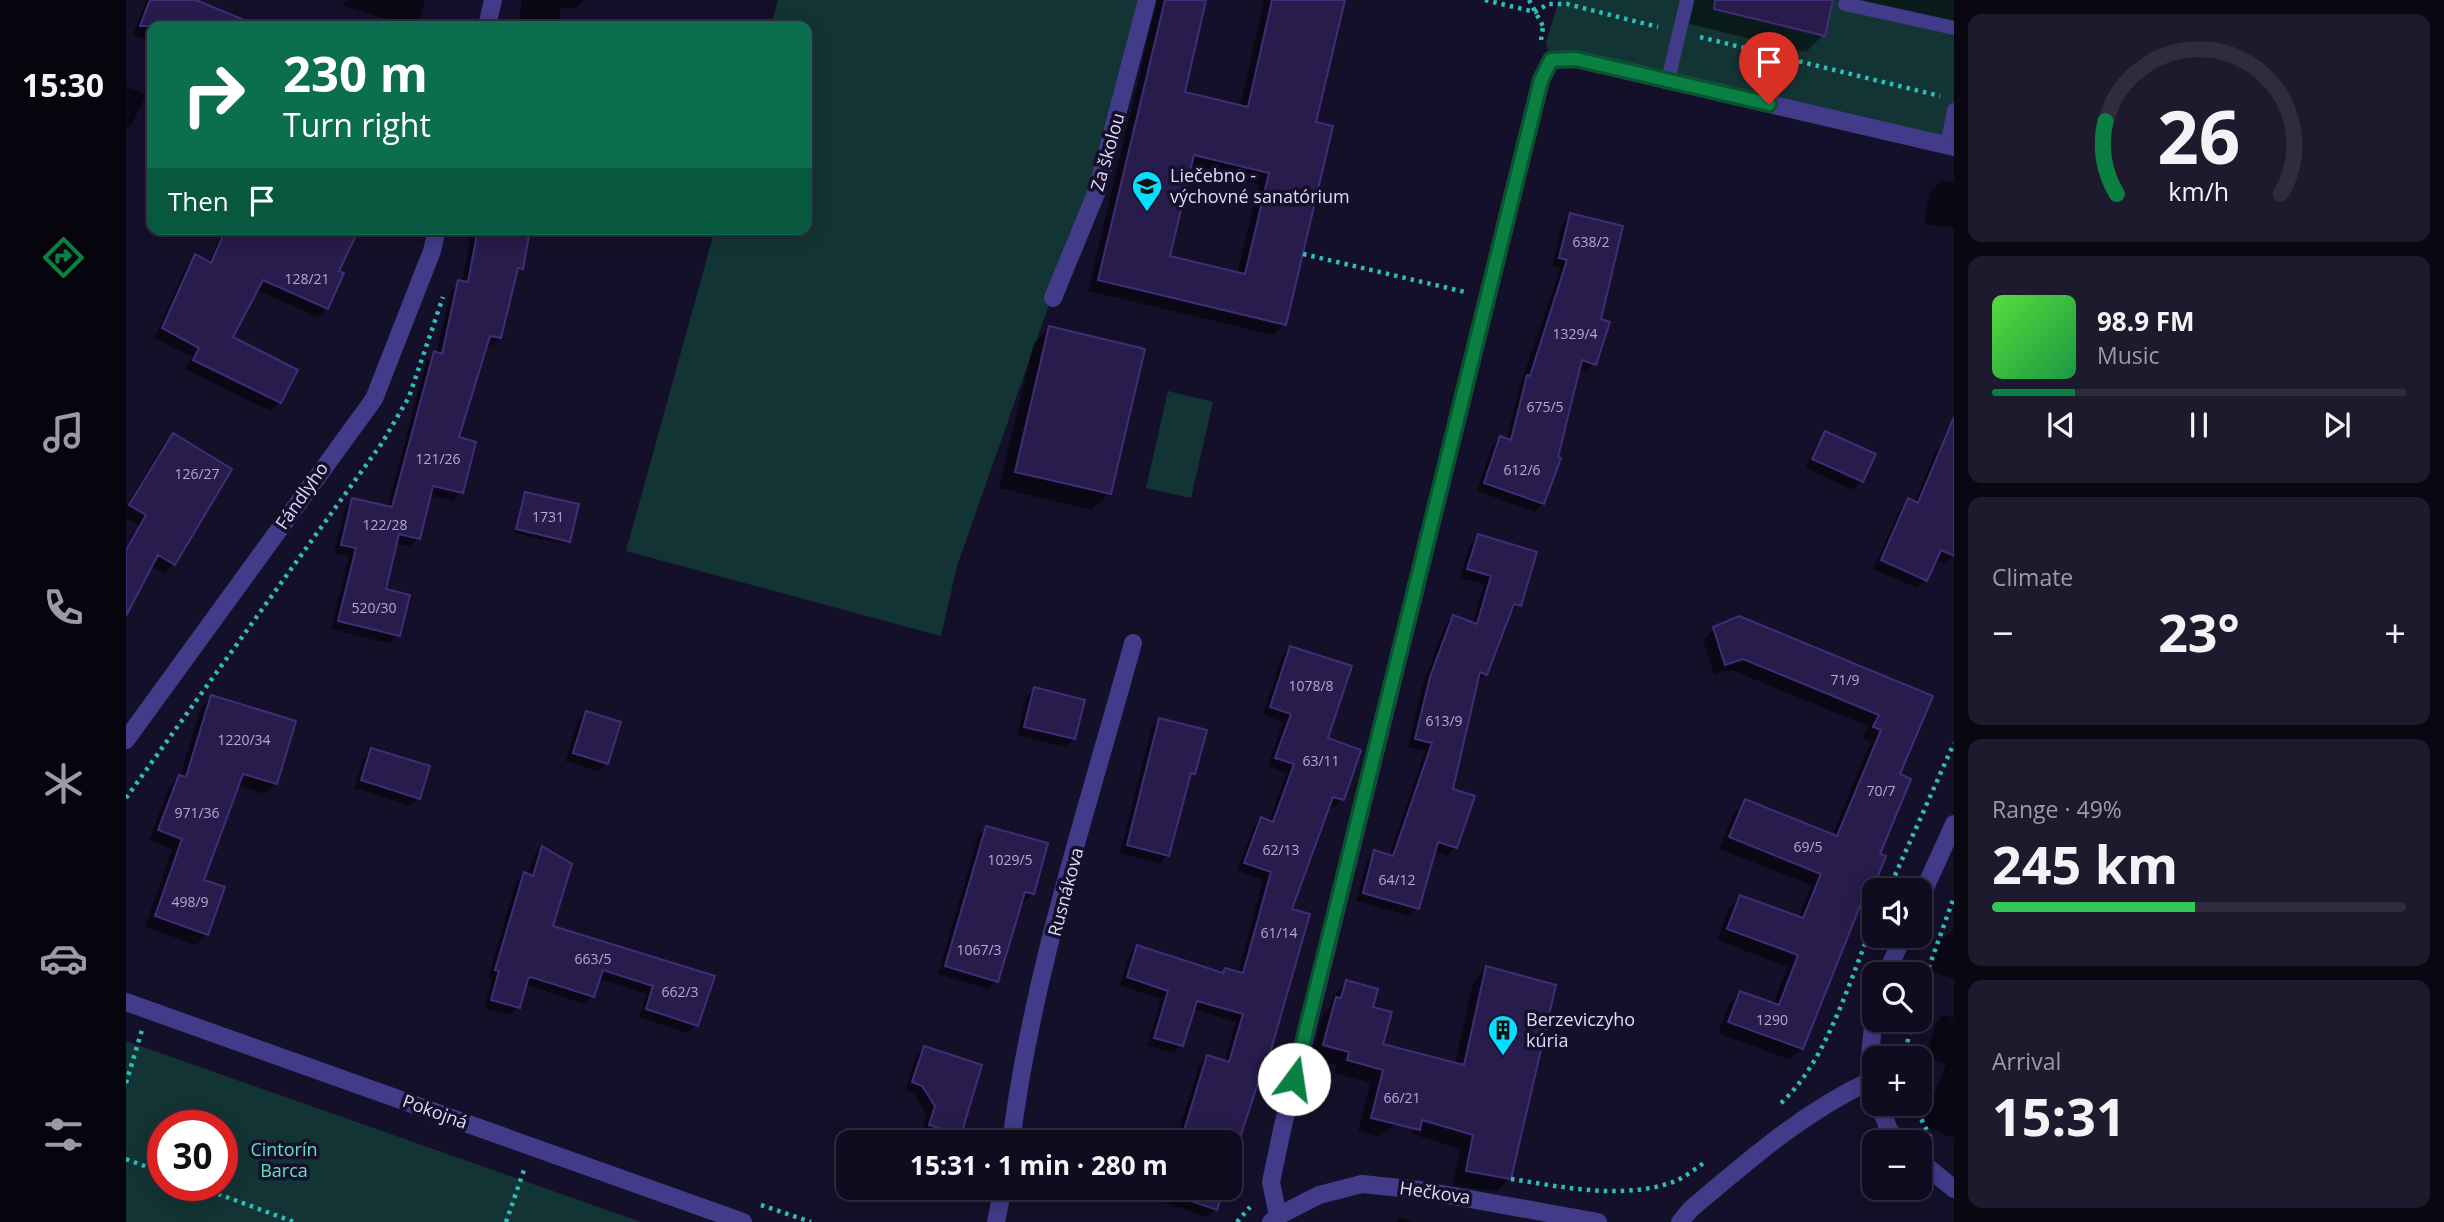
<!DOCTYPE html>
<meta charset="utf-8">
<style>
body{margin:0;font-family:"Open Sans",sans-serif;background:#1e1a2d;color:#f1f3f6;height:100vh;display:flex;flex-direction:column;font-size:26px;white-space:nowrap}
*{box-sizing:border-box;margin:0}
p{font-size:23px;color:#9c9ba5}
.icon{flex:none;width:38px;height:38px;fill:none;stroke:currentColor;stroke-width:2;stroke-linecap:round;stroke-linejoin:round}
.map{position:relative;flex:1;overflow:hidden}
.sheet{display:flex;flex-direction:column;gap:14px;padding:14px;background:#090712;width:490px}
.sheet>*{flex:none}
.top-card{position:absolute;left:21px;top:21px;width:665px;height:214px;border-radius:14px;box-shadow:0 4px 18px #0003,0 0 0 2px #302c3e;background:#0b6e4f;color:#fff;overflow:hidden}
.fabs{position:absolute;left:1736px;top:878px;display:grid;gap:14px}
.fabs a{display:grid;place-items:center;width:70px;height:70px;border-radius:14px;background:#100c20;box-shadow:0 4px 18px #0003,0 0 0 2px #302c3e;font-size:35px}
.speed{position:absolute;left:21px;top:1110px;display:flex;gap:14px;font-size:35px;font-weight:700;text-align:center}
.speed>*{display:grid;place-content:center;width:91px;height:91px;border-radius:50%;background:#100c20;box-shadow:0 4px 18px #0003,0 0 0 2px #302c3e;line-height:1}
.speed .limit{border:10px solid #d22;background:#fff;color:#111}
.pin{position:absolute;display:grid;place-items:center;width:60px;height:60px;color:#fff;margin:-72px -30px;border-radius:50% 50% 50% 0;rotate:-45deg;box-shadow:0 0 7px #0007}
.pin .icon{rotate:45deg}
.me{position:absolute;width:77px;margin:-38px;rotate:14deg;stroke-linejoin:round;filter:drop-shadow(0 0 5px #0008)}
.turn{display:flex;align-items:center;gap:24px;height:147px;padding:0 21px;font-size:32px}
.turn .icon{width:91px;height:91px;stroke-width:2.5}
.turn b{display:block;font-size:49px;line-height:60px}
.then{display:flex;align-items:center;height:66px;padding:0 21px;background:#0003;gap:14px;font-size:26px}
.big{font-size:52px;font-weight:700;line-height:1.1}
.sheet .widget{flex:1;display:flex;flex-direction:column;justify-content:center;gap:10px;min-width:0;padding:0 24px;border-radius:14px;background:#1e1a2d}
.sheet .dial{align-items:center;gap:0}
.dial svg{height:182px;overflow:visible;fill:none;stroke:#302c3e;stroke-width:7;stroke-linecap:round;text-anchor:middle}
.dial text{fill:#f1f3f6;stroke:none}
.song{display:flex;align-items:center;gap:21px}
.cover{width:84px;height:84px;border-radius:10px;background:linear-gradient(135deg,hsl(110 70% 55%),hsl(140 70% 35%))}
.played{height:7px;border-radius:4px;background:linear-gradient(90deg,#0b8043 20%,#302c3e 20%)}
.keys{display:flex;justify-content:space-around;direction:ltr}
.heat{display:flex;justify-content:space-between;align-items:center;font-size:38px;direction:ltr}
.charge{height:10px;border-radius:5px;background:linear-gradient(90deg,#34c759 49%,#302c3e 0)}
.trip{position:absolute;left:710px;top:1130px;width:406px;height:70px;border-radius:14px;background:#100c20;box-shadow:0 4px 18px #0003,0 0 0 2px #302c3e;font-weight:700;line-height:70px;text-align:center}
main{display:flex;flex:1;min-height:0}
.tab-bar{display:flex;flex-direction:column;width:126px;justify-content:space-around;align-items:center;background:#06050d;color:#9c9ba5}
.tab-bar .icon{width:49px;height:49px}
.tab-bar .selected{color:#0b8043}
.tab-bar b{font-size:32px;color:#f1f3f6}
.map>svg:first-child{display:block}
.green{fill:#133434;fill-rule:evenodd}
.shadow{fill:#0007;fill-rule:evenodd}
.building{fill:#271c4b;stroke:#3f2e77;stroke-width:2;fill-rule:evenodd}
.lines{fill:none;stroke-linecap:round;stroke-linejoin:round}
.path{stroke:#2fbdb9;stroke-width:4.5;stroke-dasharray:3.5 5;stroke-linecap:butt}
.lane{stroke:#413b89;stroke-width:14}
.street{stroke:#413b89;stroke-width:18}
.route-casing{stroke:#07532c;stroke-width:18}
.route{stroke:#0b8043;stroke-width:12}
.labels{text-anchor:middle;stroke-width:7;stroke-linejoin:round;paint-order:stroke}
.number-label{font-size:14px;fill:#b1aad2}
.street-label{font-size:18px;fill:#dfd9ff;stroke:#15102a}
.poi-label{font-size:18px;fill:#dfd9ff;stroke:#15102a;text-anchor:start}
.park-label{font-size:18px;fill:#62e2c6;stroke:#15102a}
</style>
<main>
<nav class="tab-bar">
<b>15:30</b>
<svg class="icon selected" aria-label="directions" viewBox="0 0 24 24"><path d="M12 3l9 9-9 9-9-9zM9 14v-3h6M13 9l2 2-2 2"/></svg>
<svg class="icon" aria-label="music" viewBox="0 0 24 24"><path d="M9 18V5l10-2v13"/><circle cx="6" cy="18" r="3"/><circle cx="16" cy="16" r="3"/></svg>
<svg class="icon" aria-label="phone" viewBox="0 0 24 24"><path d="M5 4h4l2 5-3 2q2 4 5 5l2-3 5 2v4C11 20 4 13 5 4z"/></svg>
<svg class="icon" aria-label="climate" viewBox="0 0 24 24"><path d="M12 3v18M4 7l16 10M4 17L20 7"/></svg>
<svg class="icon" aria-label="car" viewBox="0 0 24 24"><path d="M5 17H2v-5l4-1 3-4h7l3 4 3 1v5h-3M9 17h6M6 11h13"/><circle cx="7" cy="17" r="2"/><circle cx="17" cy="17" r="2"/></svg>
<svg class="icon" aria-label="filters" viewBox="0 0 24 24"><path d="M4 7h16M4 17h16"/><circle cx="9" cy="7" r="2"/><circle cx="15" cy="17" r="2"/></svg>
</nav>
<div class="map">
<svg width="1828" height="1222" viewBox="0 0 1828 1222">
<rect width="100%" height="100%" fill="#15102a"/>
<path class="green" d="M 652,0 L 1021,0 L 1000,86 L 831,566 L 815,636 L 500,551 L 589,229 L 681,229 L 681,26 L 645,26 Z
M 1433,0 L 1828,0 L 1828,147 L 1425,60 L 1420,42 Z
M 1042,391 L 1087,402 L 1065,498 L 1020,488 Z
M 0,1041 L 515,1222 L 0,1222 ZM 96,1125 L 96,1185 L 37,1185 L 37,1125 Z"/>
<path class="shadow" d="M 20,0 L 65,0 L 93,11 L 87,26 L 26,26 L 26,42 L 7,35 Z
M 219,0 L 299,0 L 293,19 L 285,26 L 217,6 Z
M 396,0 L 458,0 L 449,9 L 435,7 L 432,26 L 392,26 Z
M 1031,0 L 1079,0 L 1057,94 L 1114,107 L 1138,0 L 1217,0 L 1188,123 L 1159,324 L 1147,335 L 962,291 ZM 1063,167 L 1133,185 L 1111,274 L 1042,257 Z
M 1569,0 L 1705,0 L 1697,35 L 1680,52 L 1563,24 Z
M 1710,0 L 1828,0 L 1828,29 Z
M 0,86 L 20,95 L 7,122 L 0,130 Z
M 1816,180 L 1828,182 L 1828,228 L 1798,224 L 1803,193 Z
M 1445,215 L 1473,320 L 1468,364 L 1460,372 L 1452,370 L 1417,503 L 1409,512 L 1351,491 L 1366,446 L 1375,438 L 1380,440 L 1394,386 L 1434,268 L 1426,266 L 1436,224 Z
M 99,229 L 112,229 L 210,272 L 201,308 L 192,317 L 130,290 L 104,338 L 154,402 L 144,411 L 59,369 L 66,357 L 28,338 L 61,265 L 70,256 L 82,262 Z
M 346,229 L 403,229 L 395,268 L 388,275 L 374,337 L 365,346 L 359,345 L 331,439 L 335,492 L 327,501 L 303,495 L 292,538 L 284,547 L 269,543 L 258,590 L 272,635 L 264,644 L 205,629 L 223,556 L 208,553 L 219,508 L 227,500 L 261,508 L 300,362 L 310,354 L 325,290 L 336,282 Z
M 923,328 L 983,493 L 966,510 L 873,488 L 907,345 Z
M 1700,433 L 1747,455 L 1735,481 L 1727,490 L 1679,468 L 1691,442 Z
M 47,435 L 48,564 L 38,574 L 24,566 L 0,611 L 0,546 L 12,525 L 0,518 L 0,506 L 37,445 Z
M 1817,443 L 1828,448 L 1828,554 L 1819,564 L 1809,559 L 1800,580 L 1791,588 L 1747,569 L 1774,509 L 1783,500 L 1788,503 L 1809,452 Z
M 400,494 L 442,541 L 439,544 L 388,533 L 396,497 Z
M 1353,536 L 1393,605 L 1383,613 L 1360,674 L 1351,682 L 1324,790 L 1329,847 L 1321,856 L 1307,851 L 1292,908 L 1283,916 L 1230,901 L 1241,861 L 1249,852 L 1263,856 L 1299,751 L 1282,747 L 1296,687 L 1319,625 L 1327,617 L 1346,624 L 1358,584 L 1334,578 L 1344,545 Z
M 1588,629 L 1805,697 L 1772,775 L 1738,907 L 1728,916 L 1676,1048 L 1664,1060 L 1592,1033 L 1603,1004 L 1614,993 L 1647,1005 L 1661,967 L 1591,940 L 1603,908 L 1615,897 L 1672,918 L 1685,885 L 1593,849 L 1608,813 L 1619,801 L 1706,836 L 1745,741 L 1737,738 L 1742,726 L 1605,670 L 1588,675 L 1577,640 Z
M 1164,648 L 1199,739 L 1216,799 L 1208,808 L 1202,805 L 1083,1143 L 1039,1143 L 1048,1132 L 1052,1134 L 1073,1065 L 1081,1057 L 1098,1062 L 1110,1022 L 1066,1009 L 1056,1045 L 1047,1053 L 1021,1046 L 1035,999 L 994,985 L 1003,955 L 1011,947 L 1095,974 L 1099,970 L 1112,973 L 1137,880 L 1111,871 L 1127,828 L 1135,819 L 1143,822 L 1160,773 L 1142,766 L 1157,722 L 1137,715 L 1156,656 Z
M 909,689 L 948,738 L 939,747 L 891,735 L 900,697 Z
M 86,697 L 149,783 L 139,794 L 111,785 L 76,881 L 81,934 L 70,945 L 19,927 L 46,849 L 23,840 L 43,787 L 54,777 L 75,707 Z
M 460,713 L 481,763 L 472,771 L 439,761 L 452,721 Z
M 1033,720 L 1068,773 L 1061,780 L 1042,855 L 1034,864 L 994,853 L 1025,729 Z
M 246,750 L 292,798 L 284,806 L 228,788 L 237,758 Z
M 861,828 L 907,893 L 898,902 L 895,901 L 870,981 L 862,989 L 812,974 L 852,836 Z
M 416,848 L 425,927 L 587,977 L 570,1025 L 562,1033 L 513,1017 L 521,994 L 472,979 L 466,996 L 458,1004 L 398,984 L 392,1007 L 384,1015 L 358,1008 L 366,979 L 362,978 L 390,882 L 398,874 L 402,875 L 408,855 Z
M 1828,929 L 1828,979 L 1803,971 L 1812,942 Z
M 1360,968 L 1384,1178 L 1370,1192 L 1327,1185 L 1334,1149 L 1286,1134 L 1294,1105 L 1253,1137 L 1232,1131 L 1244,1083 L 1208,1073 L 1210,1065 L 1185,1058 L 1197,1013 L 1204,1006 L 1207,996 L 1221,982 L 1245,1008 L 1255,1046 L 1329,1064 L 1347,982 Z
M 1818,1015 L 1828,1018 L 1828,1138 L 1796,1126 L 1820,1064 L 1800,1058 L 1809,1024 Z
M 798,1048 L 834,1134 L 825,1142 L 796,1133 L 801,1115 L 788,1094 L 779,1091 L 790,1056 Z
M 1024,1188 L 1096,1188 L 1089,1209 L 1081,1217 L 1021,1197 Z
M 1274,1218 L 1288,1222 L 1270,1222 Z"/>
<path class="building" d="M 24,0 L 70,0 L 133,26 L 14,26 Z
M 1039,0 L 1080,0 L 1059,92 L 1122,107 L 1146,0 L 1219,0 L 1190,122 L 1207,126 L 1160,325 L 972,280 ZM 1068,155 L 1143,173 L 1119,274 L 1044,256 Z
M 1589,0 L 1707,0 L 1699,36 L 1588,9 Z
M 1444,213 L 1497,226 L 1475,319 L 1484,322 L 1470,365 L 1456,360 L 1432,457 L 1435,458 L 1418,504 L 1358,483 L 1374,436 L 1385,440 L 1401,375 L 1404,376 L 1441,260 L 1433,258 Z
M 100,229 L 233,229 L 213,271 L 218,273 L 202,309 L 137,280 L 107,337 L 172,370 L 155,403 L 67,360 L 73,348 L 36,328 L 69,254 L 85,263 Z
M 352,229 L 404,229 L 397,269 L 392,268 L 375,338 L 364,336 L 333,437 L 350,442 L 337,493 L 307,486 L 294,539 L 273,534 L 260,589 L 284,595 L 274,636 L 212,621 L 230,548 L 215,545 L 226,498 L 266,507 L 308,351 L 316,354 L 332,280 L 342,282 Z
M 923,326 L 1019,349 L 985,494 L 889,472 Z
M 1828,417 L 1828,556 L 1815,550 L 1801,581 L 1755,560 L 1782,498 L 1792,503 Z
M 1699,431 L 1750,454 L 1737,482 L 1686,459 Z
M 47,433 L 106,469 L 49,565 L 32,555 L 0,616 L 0,550 L 20,515 L 3,505 Z
M 399,492 L 453,504 L 444,542 L 390,529 Z
M 1352,534 L 1411,552 L 1395,606 L 1388,604 L 1361,675 L 1354,672 L 1327,789 L 1349,796 L 1331,848 L 1312,842 L 1293,909 L 1237,893 L 1248,850 L 1267,856 L 1306,743 L 1289,739 L 1304,677 L 1327,615 L 1351,624 L 1365,576 L 1341,569 Z
M 1613,616 L 1807,696 L 1774,774 L 1785,779 L 1754,854 L 1760,856 L 1739,908 L 1734,906 L 1677,1049 L 1602,1022 L 1614,991 L 1653,1005 L 1672,955 L 1601,929 L 1614,895 L 1677,918 L 1695,874 L 1603,837 L 1619,799 L 1711,836 L 1755,730 L 1747,727 L 1753,715 L 1617,659 L 1599,665 L 1587,627 Z
M 1164,646 L 1226,666 L 1202,738 L 1235,750 L 1218,800 L 1207,797 L 1166,909 L 1184,914 L 1142,1060 L 1140,1059 L 1104,1168 L 1104,1143 L 1043,1143 L 1047,1130 L 1057,1134 L 1081,1055 L 1103,1062 L 1117,1014 L 1071,1001 L 1057,1046 L 1028,1038 L 1042,991 L 1001,977 L 1011,945 L 1097,973 L 1099,968 L 1117,973 L 1145,872 L 1118,863 L 1135,817 L 1147,822 L 1168,764 L 1149,758 L 1165,714 L 1144,707 Z
M 908,687 L 959,700 L 949,739 L 898,727 Z
M 85,695 L 170,721 L 151,784 L 117,774 L 78,880 L 99,887 L 82,935 L 29,916 L 56,839 L 32,830 L 53,775 L 60,777 Z
M 460,711 L 495,722 L 482,764 L 447,753 Z
M 1033,718 L 1081,730 L 1069,774 L 1065,773 L 1043,856 L 1001,845 Z
M 245,748 L 304,766 L 294,799 L 235,780 Z
M 860,826 L 922,843 L 908,894 L 899,892 L 872,982 L 819,966 Z
M 416,846 L 446,864 L 427,926 L 589,976 L 572,1026 L 520,1009 L 527,986 L 477,970 L 468,997 L 405,977 L 402,979 L 394,1008 L 365,1000 L 373,971 L 369,970 L 398,872 L 407,876 Z
M 1360,966 L 1430,985 L 1385,1179 L 1340,1171 L 1347,1135 L 1296,1120 L 1294,1130 L 1245,1118 L 1257,1070 L 1221,1060 L 1223,1052 L 1197,1045 L 1210,997 L 1215,998 L 1220,980 L 1252,989 L 1247,1007 L 1266,1012 L 1257,1044 L 1338,1065 Z
M 798,1046 L 856,1065 L 835,1135 L 803,1125 L 809,1106 L 796,1086 L 786,1082 Z
M 1028,1188 L 1098,1188 L 1091,1210 Z"/>
<g class="lines">
<path class="path" d="M 1359,0 L 1409,12 L 1422,4 L 1441,4 L 1532,27
M 1403,0 L 1418,28
M 1574,37 L 1814,96
M 1415,40 L 1417,27
M 1177,254 L 1339,292
M 0,798 L 256,443 L 283,397 L 317,297
M 1762,891 L 1828,743
M 1794,992 L 1828,897
M 1778,1059 L 1786,1020
M 0,1083 L 16,1030
M 1655,1103 C 1702,1060 1723,980 1748,922
M 1788,1104 L 1805,1139
M 0,1159 L 37,1173
M 1385,1179 C 1437,1187 1496,1200 1547,1182 C 1558,1178 1569,1169 1579,1162
M 68,1185 L 168,1222
M 635,1205 L 685,1222
M 380,1222 L 398,1170
M 1111,1222 L 1124,1207"/>
<path class="lane" d="M 1719,4 L 1828,28
M 1542,80 L 1561,0
M 1821,145 L 1828,110"/>
<path class="street" d="M 361,26 L 367,0
M 927,298 L 971,191 L 1021,0
M 0,740 L 248,399 L 306,251 L 311,229
M 1794,899 L 1828,824
M 1760,975 L 1777,936
M 0,1002 L 617,1222
M 1748,1016 L 1744,1055 L 1748,1088
M 1753,1104 L 1763,1130 L 1775,1143
M 885,1143 C 906,973 962,808 1007,643
M 1794,1161 L 1828,1189
M 1152,1216 L 1193,1195 L 1236,1184 L 1294,1190 L 1472,1222
M 870,1222 L 877,1188
M 1145,1222 L 1152,1216 L 1145,1182 L 1156,1130 L 1415,80 L 1425,60 L 1450,59 L 1828,147
M 1554,1222 L 1565,1209 C 1623,1160 1677,1112 1746,1080"/>
</g>
<g class="lines">
<g class="route-casing">
<path id="route" d="M 1168,1079 L 1415,80 L 1425,60 L 1450,59 L 1643,104"/>
</g>
<use href="#route" class="route"/>
</g>
<defs>
<g id="school-pin" transform="scale(1.575)"><path d="M0 17L-7.5 6A9.5 9.5 0 1 1 7.5 6Z" fill="#05deff" stroke="#15102a"/><path d="M0-5L7-2L0 1L-7-2ZM-4 1L0 2.5L4 1V4Q0 6-4 4Z" fill="#111"/></g>
<g id="building-pin" transform="scale(1.575)"><path d="M0 17L-7.5 6A9.5 9.5 0 1 1 7.5 6Z" fill="#05deff" stroke="#15102a"/><path d="M-4-6H4V6H1V3H-1V6H-4ZM-2.5-4.3h1.7v1.8h-1.7ZM.8-4.3h1.7v1.8H.8ZM-2.5-1h1.7V.8h-1.7ZM.8-1h1.7V.8H.8Z" fill="#111"/></g>
</defs>
<g fill-rule="evenodd">
<use href="#school-pin" x="1021" y="186"/>
<use href="#building-pin" x="1377" y="1030"/>
</g>
<g class="labels">
<g class="number-label">
<text x="1465" y="247">638/2</text>
<text x="181" y="284">128/21</text>
<text x="1449" y="339">1329/4</text>
<text x="1419" y="412">675/5</text>
<text x="312" y="464">121/26</text>
<text x="1396" y="475">612/6</text>
<text x="71" y="479">126/27</text>
<text x="422" y="522">1731</text>
<text x="259" y="530">122/28</text>
<text x="248" y="613">520/30</text>
<text x="1719" y="685">71/9</text>
<text x="1185" y="691">1078/8</text>
<text x="1318" y="726">613/9</text>
<text x="118" y="745">1220/34</text>
<text x="1195" y="766">63/11</text>
<text x="1755" y="796">70/7</text>
<text x="71" y="818">971/36</text>
<text x="1682" y="852">69/5</text>
<text x="1155" y="855">62/13</text>
<text x="884" y="865">1029/5</text>
<text x="1271" y="885">64/12</text>
<text x="64" y="907">498/9</text>
<text x="1153" y="938">61/14</text>
<text x="853" y="955">1067/3</text>
<text x="467" y="964">663/5</text>
<text x="554" y="997">662/3</text>
<text x="1646" y="1025">1290</text>
<text x="1276" y="1103">66/21</text>
</g>
<g class="street-label">
<text transform="translate(982 152) rotate(-74)" y="6">Za školou</text>
<text transform="translate(176 496) rotate(-55)" y="6">Fándlyho</text>
<text transform="translate(940 892) rotate(-75)" y="6">Rusnákova</text>
<text transform="translate(309 1112) rotate(20)" y="6">Pokojná</text>
<text transform="translate(1309 1193) rotate(8)" y="6">Hečkova</text>
</g>
<g class="poi-label">
<text x="1044" y="182">Liečebno -<tspan x="1044" dy="21">výchovné sanatórium</tspan></text>
<text x="1400" y="1026">Berzeviczyho<tspan x="1400" dy="21">kúria</tspan></text>
</g>
<g class="park-label">
<text x="158" y="1156">Cintorín<tspan x="158" dy="21">Barca</tspan></text>
</g>
</g>
</svg>
<div class="fabs">
<a><svg class="icon" aria-label="sound" viewBox="0 0 24 24"><path d="M4 9h4l5-4v14l-5-4H4zM17 9q2 3 0 6"/></svg></a>
<a><svg class="icon" aria-label="search" viewBox="0 0 24 24"><circle cx="10" cy="10" r="6"/><path d="M15 15l6 6"/></svg></a>
<a>+</a>
<a>−</a>
</div>
<div class="speed"><div class="limit">30</div></div>
<div class="pin" style="left:1643px;top:104px;background:#d93025"><svg class="icon" aria-label="arrive" viewBox="0 0 24 24"><path d="M6 21V4h12l-3 4 3 4H6"/></svg></div>
<svg class="me" style="left:1168px;top:1079px" viewBox="-20 -20 40 40"><circle r="19" fill="#fff"/><path d="M0-13L10 11 0 6-10 11z" fill="#0b8043"/></svg>
<div class="trip">15:31 · 1 min · 280 m</div>
<div class="top-card">
<div class="turn"><svg class="icon" aria-label="right" viewBox="0 0 24 24"><path d="M7 20v-9h11M14 6l5 5-5 5"/></svg><div><b>230 m</b>Turn right</div></div>
<div class="then">Then<svg class="icon" aria-label="arrive" viewBox="0 0 24 24"><path d="M6 21V4h12l-3 4 3 4H6"/></svg></div>
</div>
</div>
<section class="sheet">
<div class="widget dial"><svg viewBox="0 0 100 80">
<path d="M14 69A42 42 0 1 1 86 69"/>
<path d="M14 69A42 42 0 0 1 9 37" stroke="#0b8043"/>
<text x="50" y="56" font-size="32" font-weight="700">26</text>
<text x="50" y="72" font-size="11">km/h</text>
</svg></div>
<div class="widget">
<div class="song"><i class="cover"></i><div><b>98.9 FM</b><p>Music</p></div></div>
<div class="played"></div>
<div class="keys"><svg class="icon" aria-label="previous" viewBox="0 0 24 24"><path d="M18 5L8 12l10 7zM5 5v14"/></svg><svg class="icon" aria-label="pause" viewBox="0 0 24 24"><path d="M8 5v14M16 5v14"/></svg><svg class="icon" aria-label="next" viewBox="0 0 24 24"><path d="M6 5l10 7-10 7zM19 5v14"/></svg></div>
</div>
<div class="widget"><p>Climate</p>
<div class="heat"><a>−</a><b class="big">23°</b><a>+</a></div>
</div>
<div class="widget"><p>Range · 49%</p><b class="big">245 km</b><div class="charge"></div></div>
<div class="widget"><p>Arrival</p><b class="big">15:31</b></div>
</section>
</main>
